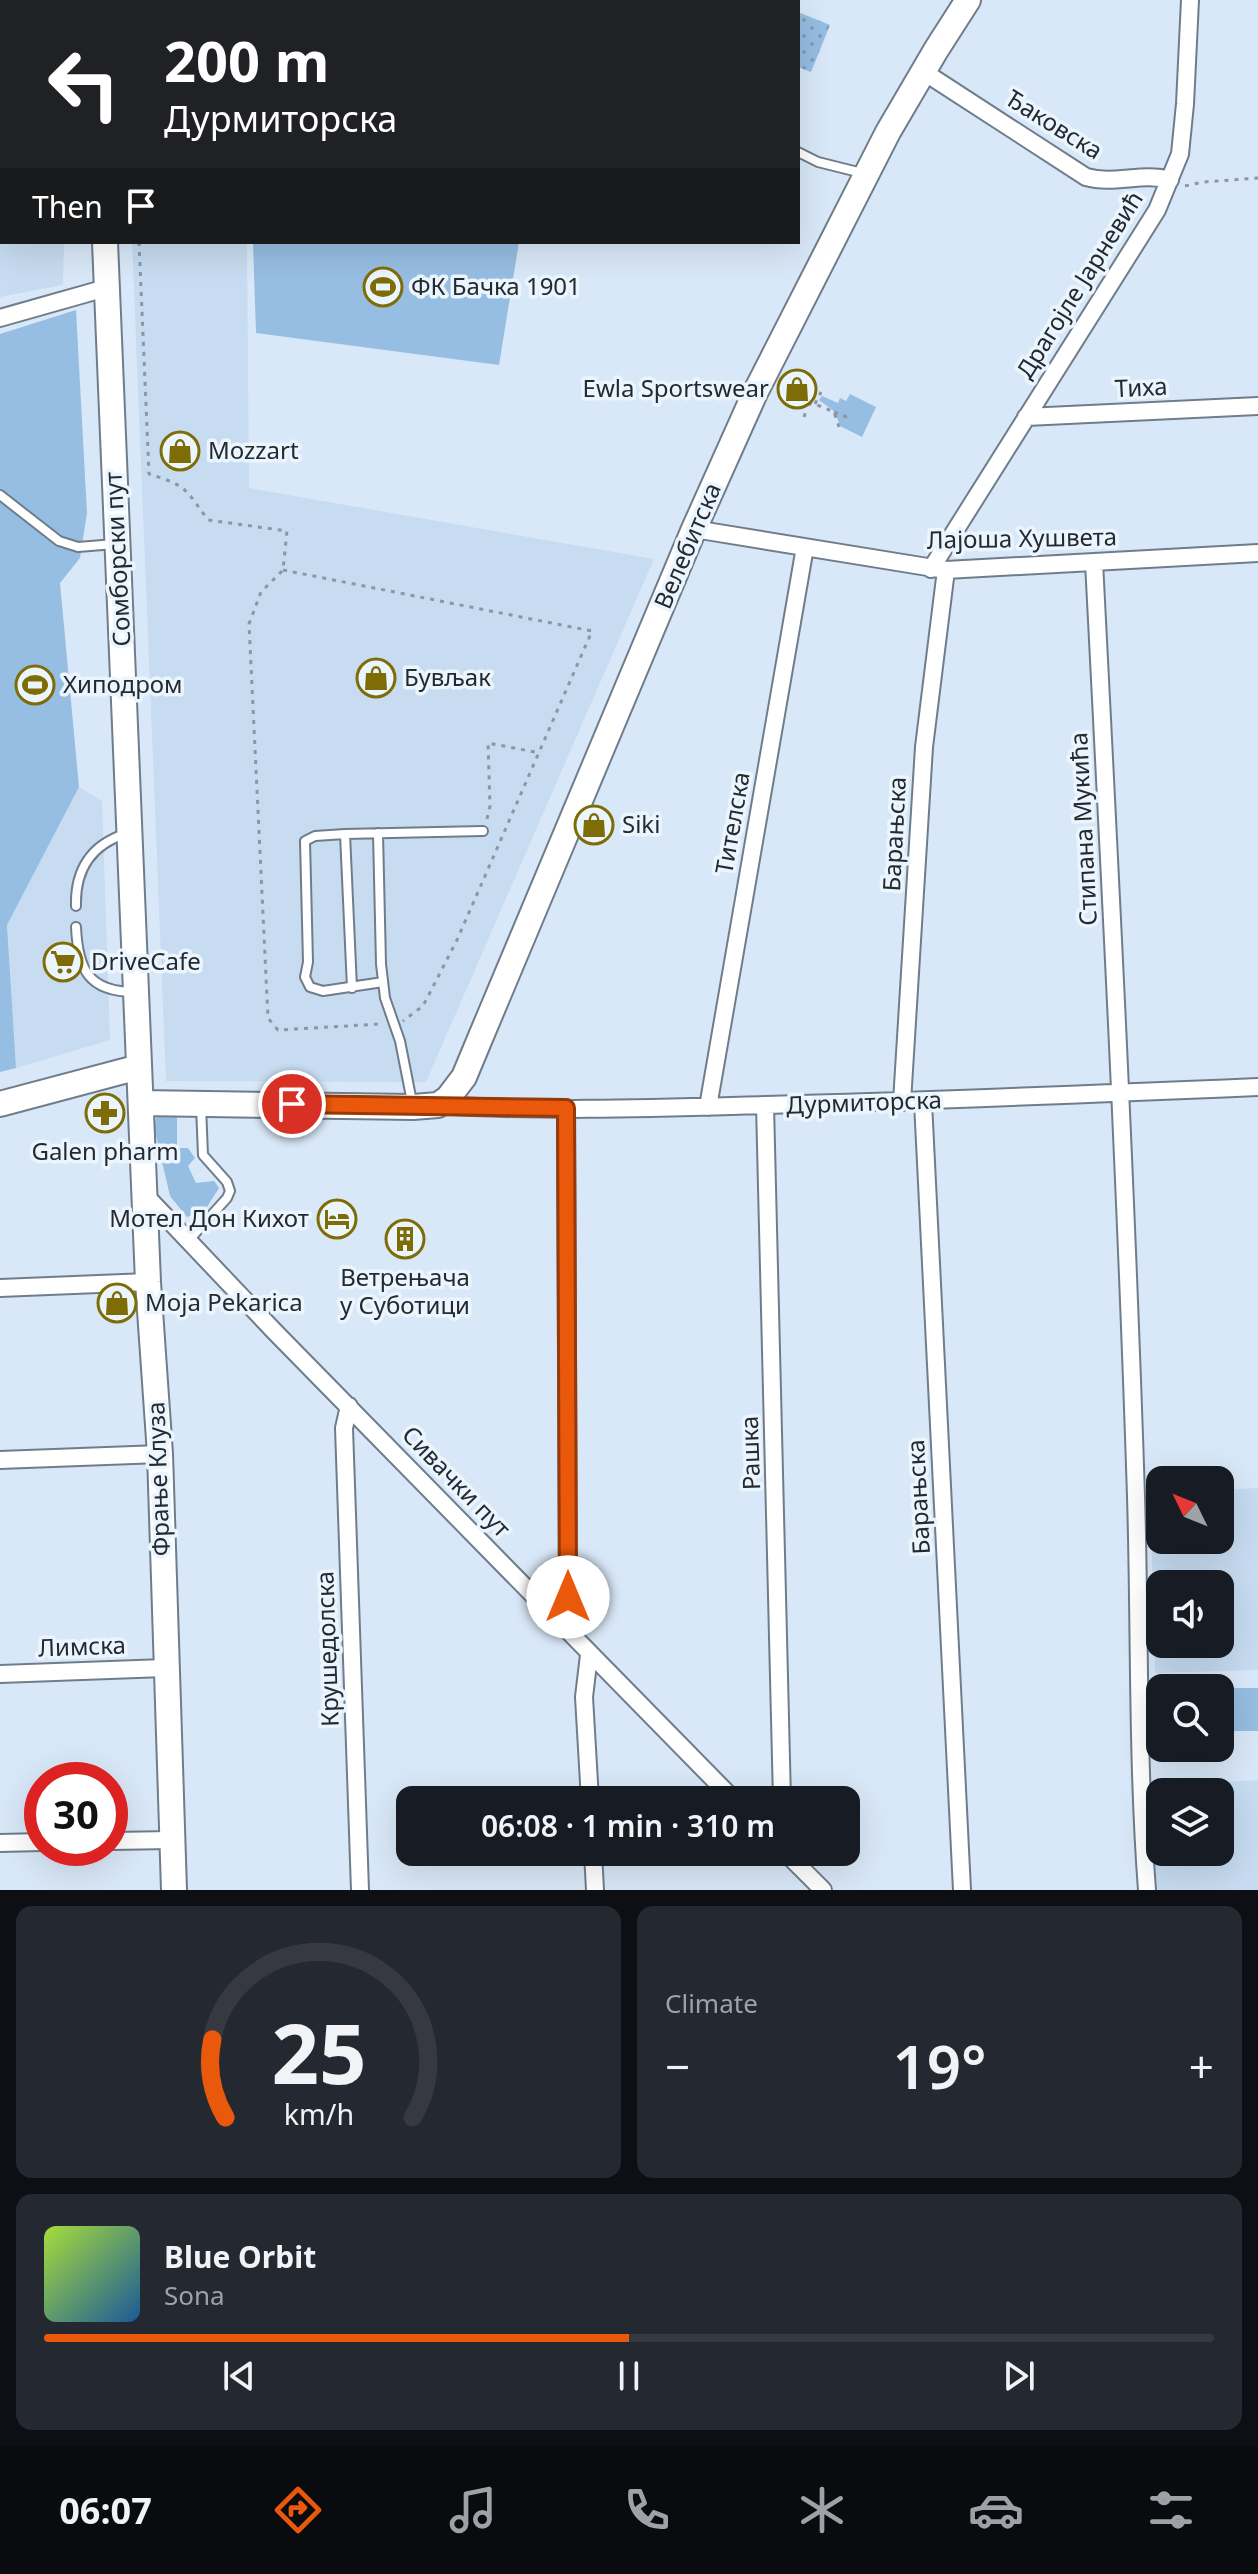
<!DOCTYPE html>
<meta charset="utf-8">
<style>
body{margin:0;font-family:"Noto Sans",sans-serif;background:#242831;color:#f1f3f6;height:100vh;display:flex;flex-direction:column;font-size:30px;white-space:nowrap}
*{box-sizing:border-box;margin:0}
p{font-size:26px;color:#9ea1a6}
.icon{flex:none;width:44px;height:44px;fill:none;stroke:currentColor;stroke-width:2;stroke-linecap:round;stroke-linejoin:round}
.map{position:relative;height:1890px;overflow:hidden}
.side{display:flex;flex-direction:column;gap:16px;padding:16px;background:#0d0f14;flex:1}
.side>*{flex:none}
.guide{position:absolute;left:0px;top:0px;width:800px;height:244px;box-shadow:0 8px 32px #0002;background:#202124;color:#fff;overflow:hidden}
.needle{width:52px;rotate:313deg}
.tools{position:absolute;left:1146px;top:1466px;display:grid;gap:16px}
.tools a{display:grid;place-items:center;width:88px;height:88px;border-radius:16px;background:#171b24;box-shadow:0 8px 32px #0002;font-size:40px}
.speed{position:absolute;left:24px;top:1762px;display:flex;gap:16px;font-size:40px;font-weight:700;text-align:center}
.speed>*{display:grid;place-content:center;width:104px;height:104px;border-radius:50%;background:#171b24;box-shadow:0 8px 32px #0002;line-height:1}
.speed .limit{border:12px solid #d22;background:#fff;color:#111}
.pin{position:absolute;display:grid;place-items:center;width:68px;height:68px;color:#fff;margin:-34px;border:4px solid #fff;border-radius:50%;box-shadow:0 2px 8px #0007}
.me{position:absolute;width:88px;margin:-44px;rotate:0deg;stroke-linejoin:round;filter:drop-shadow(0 0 6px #0008)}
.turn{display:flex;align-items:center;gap:28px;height:168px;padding:0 32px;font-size:36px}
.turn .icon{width:104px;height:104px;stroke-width:2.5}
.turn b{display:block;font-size:56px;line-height:68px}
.then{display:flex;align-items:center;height:76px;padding:0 32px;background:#0003;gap:16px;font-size:30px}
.big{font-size:60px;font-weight:600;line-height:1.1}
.side .tile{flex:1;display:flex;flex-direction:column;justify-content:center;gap:12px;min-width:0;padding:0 28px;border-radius:16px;background:#242831}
.side .dial{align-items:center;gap:0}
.dial svg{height:208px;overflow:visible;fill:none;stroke:#363941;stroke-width:7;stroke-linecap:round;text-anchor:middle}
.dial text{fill:#f1f3f6;stroke:none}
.song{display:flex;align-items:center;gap:24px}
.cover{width:96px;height:96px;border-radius:12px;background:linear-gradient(135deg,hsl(80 70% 55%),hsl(210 70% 35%))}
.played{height:8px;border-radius:4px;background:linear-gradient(90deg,#ea580c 50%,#363941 50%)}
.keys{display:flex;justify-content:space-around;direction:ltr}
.heat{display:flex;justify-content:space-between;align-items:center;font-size:44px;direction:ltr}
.side .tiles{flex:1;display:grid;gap:16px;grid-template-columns:1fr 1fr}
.tile:last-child{grid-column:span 2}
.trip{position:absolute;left:396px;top:1786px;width:464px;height:80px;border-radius:16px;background:#171b24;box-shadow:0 8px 32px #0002;font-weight:600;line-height:80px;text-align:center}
.tabs{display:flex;height:128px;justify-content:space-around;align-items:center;background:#090b0e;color:#9ea1a6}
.tabs .icon{width:56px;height:56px}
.tabs .active{color:#ea580c}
.tabs b{font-size:36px;color:#f1f3f6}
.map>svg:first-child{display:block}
.built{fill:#c7dcf1;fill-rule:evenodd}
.grass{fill:#96bde2}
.park{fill:url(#park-dots)}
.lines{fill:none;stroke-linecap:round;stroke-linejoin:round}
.lane-casing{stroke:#6f7d8b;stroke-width:12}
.street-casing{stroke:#6f7d8b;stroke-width:20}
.secondary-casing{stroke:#6f7d8b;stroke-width:28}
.path{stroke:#8c97a3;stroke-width:3;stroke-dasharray:4 6;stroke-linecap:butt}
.lane{stroke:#fff;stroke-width:8}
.street{stroke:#fff;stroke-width:16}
.secondary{stroke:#fff;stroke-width:24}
.route-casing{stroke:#983908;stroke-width:20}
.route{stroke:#ea580c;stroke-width:14}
.labels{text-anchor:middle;stroke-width:7;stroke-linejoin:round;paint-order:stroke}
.street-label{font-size:24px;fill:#252a30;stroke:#ebf5fe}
.poi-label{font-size:24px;fill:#252a30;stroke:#ebf5fe;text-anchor:start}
</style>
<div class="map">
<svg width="1258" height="1890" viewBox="0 0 1258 1890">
<defs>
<pattern id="park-dots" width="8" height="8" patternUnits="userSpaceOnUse" patternTransform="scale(2)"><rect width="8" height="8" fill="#96bde2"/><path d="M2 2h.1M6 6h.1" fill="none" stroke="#7a9ab8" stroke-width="1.8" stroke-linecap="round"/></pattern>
</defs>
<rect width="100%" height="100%" fill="#d9e8f8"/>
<path class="built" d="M 0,39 L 2,242 L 64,242 L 63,285 L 0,297 Z
M 132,242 L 247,242 L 249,488 L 654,559 L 426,1082 L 166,1081 Z
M 79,787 L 102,801 L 110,1040 L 16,1068 L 7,925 Z
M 1258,1488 L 1258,1670 L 1155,1673 L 1150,1492 L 1160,1491 L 1160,1540 L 1220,1540 L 1220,1490 ZM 1220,1584 L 1220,1644 L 1160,1644 L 1160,1584 Z
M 1258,1780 L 1258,1890 L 1157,1890 L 1150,1787 ZM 1220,1792 L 1220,1852 L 1160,1852 L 1160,1792 Z"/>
<path class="grass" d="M 253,242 L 519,242 L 499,365 L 256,333 Z
M 76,310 L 87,513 L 80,558 L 60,583 L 79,787 L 7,925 L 16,1068 L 0,1072 L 0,334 Z
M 850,394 L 876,407 L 862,437 L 840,426 L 835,412 L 819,400 L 822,396 L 838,403 L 840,398 L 846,401 Z
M 177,1106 L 177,1148 L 188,1148 L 195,1158 L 188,1166 L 196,1183 L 214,1181 L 219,1188 L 205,1210 L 187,1217 L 170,1196 L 154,1127 L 157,1114 Z
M 1220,1688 L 1258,1688 L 1258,1731 L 1220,1731 Z"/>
<path class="park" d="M 798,12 L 830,25 L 811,72 L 798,67 Z"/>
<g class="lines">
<g class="lane-casing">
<path id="lane" d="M 206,2 L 207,0
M 0,78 L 2,78
M 798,152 L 818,162 L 862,173
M 0,495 L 59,541 L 78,547 L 115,544
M 378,833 L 381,964 L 385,998 L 400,1041 L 412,1102
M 345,834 L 352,988
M 76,906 C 75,870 91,845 125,834
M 76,927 C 78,969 88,992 135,992
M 383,982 L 323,991 L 310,987 L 305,977 L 308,962 L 305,841 L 315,836 L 345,834 L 483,831
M 189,1240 L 227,1198 L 230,1191 L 227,1182 L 203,1155 L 201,1106"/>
</g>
<g class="street-casing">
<path id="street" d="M 924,72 L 1086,177 C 1115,185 1142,172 1170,180
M 0,318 L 106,288
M 1026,417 L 1258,406
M 694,529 L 946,570 L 1258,553
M 1094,562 C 1110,874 1126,1185 1136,1496 C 1140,1628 1137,1759 1147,1890
M 931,569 L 1157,210 L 1180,154 L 1185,104 L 1190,0
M 902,1102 L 924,747 L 946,570
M 923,1102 L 962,1890
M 438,1105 C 547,1112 657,1108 766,1105 C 930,1101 1094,1094 1258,1087
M 765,1105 L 782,1800
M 708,1107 L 805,547
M 146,1196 L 275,1332 L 734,1800
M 0,1288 L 148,1282
M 349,1406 L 344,1428 L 360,1890
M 0,1460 L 160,1454
M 563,1627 L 568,1597 L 566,1108
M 589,1655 L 584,1697 L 590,1800
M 0,1674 L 165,1668
M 110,1841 L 172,1840
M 0,1843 L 42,1842
M 593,1852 L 595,1890
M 785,1852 L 823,1890"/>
</g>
<g class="secondary-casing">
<path id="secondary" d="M 103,2 L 103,0
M 105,242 L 148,1282 L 160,1454 L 174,1890
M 141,1103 L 413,1107 L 438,1105 L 448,1098 L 464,1077 L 479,1041 L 694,529 L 755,393 L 888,132 L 936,50 L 968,0
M 0,1104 L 139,1067"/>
</g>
<path class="path" d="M 245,0 L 251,2
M 683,0 L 683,2
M 1185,186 L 1203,182 L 1258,178
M 139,242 L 149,474 C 188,486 185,489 208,520 L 287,531 L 283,570 L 261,592 L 249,624 L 268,1018 L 278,1030 L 380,1024
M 815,404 L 821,392
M 834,412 L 849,418
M 804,417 L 806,411 L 802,404 L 815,404 L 834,412 L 839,427
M 283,570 L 592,631 L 457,940 L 423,1006 L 403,1021
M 487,819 L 490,806 L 488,743 L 540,753"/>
<use href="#lane" class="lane"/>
<use href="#street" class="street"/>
<use href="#secondary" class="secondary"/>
</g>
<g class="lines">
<g class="route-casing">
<path id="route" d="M 292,1104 L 566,1108 L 568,1597"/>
</g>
<use href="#route" class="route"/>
</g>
<defs>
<g id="stadium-ring" transform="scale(2)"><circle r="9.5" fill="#ebf5fe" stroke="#7e6c07" stroke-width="1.5"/><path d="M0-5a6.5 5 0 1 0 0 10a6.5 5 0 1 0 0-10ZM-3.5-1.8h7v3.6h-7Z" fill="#7e6c07"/></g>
<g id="shop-ring" transform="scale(2)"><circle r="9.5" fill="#ebf5fe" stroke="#7e6c07" stroke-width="1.5"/><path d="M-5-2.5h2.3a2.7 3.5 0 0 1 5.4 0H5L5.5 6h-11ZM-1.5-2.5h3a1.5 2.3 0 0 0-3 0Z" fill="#7e6c07"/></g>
<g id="supermarket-ring" transform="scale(2)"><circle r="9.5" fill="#ebf5fe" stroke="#7e6c07" stroke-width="1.5"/><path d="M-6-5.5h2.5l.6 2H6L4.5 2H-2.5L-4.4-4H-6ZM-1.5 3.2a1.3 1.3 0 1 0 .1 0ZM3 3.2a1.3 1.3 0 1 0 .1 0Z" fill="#7e6c07"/></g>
<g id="pharmacy-ring" transform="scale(2)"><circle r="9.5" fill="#ebf5fe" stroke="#7e6c07" stroke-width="1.5"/><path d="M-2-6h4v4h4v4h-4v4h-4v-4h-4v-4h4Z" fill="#7e6c07"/></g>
<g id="hotel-ring" transform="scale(2)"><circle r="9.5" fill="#ebf5fe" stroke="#7e6c07" stroke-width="1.5"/><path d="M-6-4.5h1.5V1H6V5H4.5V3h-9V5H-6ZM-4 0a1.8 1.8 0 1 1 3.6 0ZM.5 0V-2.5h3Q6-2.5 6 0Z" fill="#7e6c07"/></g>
<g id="building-ring" transform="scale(2)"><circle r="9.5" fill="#ebf5fe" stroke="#7e6c07" stroke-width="1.5"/><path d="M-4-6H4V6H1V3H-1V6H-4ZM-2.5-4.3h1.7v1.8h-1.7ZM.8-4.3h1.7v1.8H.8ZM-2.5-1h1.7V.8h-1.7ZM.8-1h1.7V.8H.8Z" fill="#7e6c07"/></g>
</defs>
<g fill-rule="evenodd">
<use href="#stadium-ring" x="383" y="287"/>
<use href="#shop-ring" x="797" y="389"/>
<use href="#shop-ring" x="180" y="451"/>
<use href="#shop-ring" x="376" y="678"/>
<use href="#stadium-ring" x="35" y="685"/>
<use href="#shop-ring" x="594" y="825"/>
<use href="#supermarket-ring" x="63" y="962"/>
<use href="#pharmacy-ring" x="105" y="1113"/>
<use href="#hotel-ring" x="337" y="1219"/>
<use href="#building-ring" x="405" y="1239"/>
<use href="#shop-ring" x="117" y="1303"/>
</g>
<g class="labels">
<g class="street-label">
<text transform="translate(1054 125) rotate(32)" y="8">Ђаковска</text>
<text transform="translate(1080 285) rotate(-58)" y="8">Драгојле Јарневић</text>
<text transform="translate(1141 388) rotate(-3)" y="8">Тиха</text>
<text transform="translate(1022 539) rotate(-1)" y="8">Лајоша Хушвета</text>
<text transform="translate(688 546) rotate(-67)" y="8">Велебитска</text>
<text transform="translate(118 559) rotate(-93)" y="8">Сомборски пут</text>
<text transform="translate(733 823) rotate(-80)" y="8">Тителска</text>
<text transform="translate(1084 829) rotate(-93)" y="8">Стипана Мукића</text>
<text transform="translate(895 834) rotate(-87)" y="8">Барањска</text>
<text transform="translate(864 1103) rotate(-2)" y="8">Дурмиторска</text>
<text transform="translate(751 1453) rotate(-92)" y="8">Рашка</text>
<text transform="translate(159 1479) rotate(-92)" y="8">Фрање Клуза</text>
<text transform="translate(456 1482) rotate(46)" y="8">Сивачки пут</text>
<text transform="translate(919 1497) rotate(-93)" y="8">Барањска</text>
<text transform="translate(82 1647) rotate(-2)" y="8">Лимска</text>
<text transform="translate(328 1649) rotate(-92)" y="8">Крушедолска</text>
</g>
<g class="poi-label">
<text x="411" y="295">ФК Бачка 1901</text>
<text x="769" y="397" text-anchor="end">Ewla Sportswear</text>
<text x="208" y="459">Mozzart</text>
<text x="404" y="686">Бувљак</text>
<text x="63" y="693">Хиподром</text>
<text x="622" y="833">Siki</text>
<text x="91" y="970">DriveCafe</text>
<text x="105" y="1160" text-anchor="middle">Galen pharm</text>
<text x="309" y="1227" text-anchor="end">Мотел Дон Кихот</text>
<text x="405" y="1286" text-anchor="middle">Ветрењача<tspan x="405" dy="28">у Суботици</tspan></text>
<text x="145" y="1311">Moja Pekarica</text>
</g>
</g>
</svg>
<div class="tools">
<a><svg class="needle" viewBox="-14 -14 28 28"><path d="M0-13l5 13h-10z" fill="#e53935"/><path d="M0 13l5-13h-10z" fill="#9ea1a6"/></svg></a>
<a><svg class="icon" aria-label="sound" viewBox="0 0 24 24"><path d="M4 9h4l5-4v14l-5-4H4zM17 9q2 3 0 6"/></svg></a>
<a><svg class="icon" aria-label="search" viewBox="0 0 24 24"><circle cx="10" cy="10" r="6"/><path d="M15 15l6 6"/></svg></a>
<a><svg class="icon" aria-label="layers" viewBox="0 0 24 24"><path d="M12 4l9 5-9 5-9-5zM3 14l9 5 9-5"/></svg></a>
</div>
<div class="speed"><div class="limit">30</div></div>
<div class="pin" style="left:292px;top:1104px;background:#d93025"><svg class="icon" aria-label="arrive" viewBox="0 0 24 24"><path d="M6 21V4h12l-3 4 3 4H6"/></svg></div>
<svg class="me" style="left:568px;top:1597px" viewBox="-20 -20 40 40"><circle r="19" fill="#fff"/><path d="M0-13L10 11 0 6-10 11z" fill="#ea580c"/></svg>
<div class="trip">06:08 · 1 min · 310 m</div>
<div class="guide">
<div class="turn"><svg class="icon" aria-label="left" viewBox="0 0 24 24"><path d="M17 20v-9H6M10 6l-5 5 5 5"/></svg><div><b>200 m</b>Дурмиторска</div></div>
<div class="then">Then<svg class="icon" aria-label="arrive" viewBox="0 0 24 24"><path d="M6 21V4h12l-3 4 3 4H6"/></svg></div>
</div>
</div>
<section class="side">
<div class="tiles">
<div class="tile dial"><svg viewBox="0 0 100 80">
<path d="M14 69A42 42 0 1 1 86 69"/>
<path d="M14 69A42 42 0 0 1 9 39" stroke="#ea580c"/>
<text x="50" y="56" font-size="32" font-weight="700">25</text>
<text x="50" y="72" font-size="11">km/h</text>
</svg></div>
<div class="tile"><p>Climate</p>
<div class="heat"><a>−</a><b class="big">19°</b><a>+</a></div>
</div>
<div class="tile">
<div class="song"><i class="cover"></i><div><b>Blue Orbit</b><p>Sona</p></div></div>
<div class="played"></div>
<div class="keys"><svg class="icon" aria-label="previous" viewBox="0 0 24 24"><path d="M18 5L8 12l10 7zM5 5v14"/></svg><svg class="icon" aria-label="pause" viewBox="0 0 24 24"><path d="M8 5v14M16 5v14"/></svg><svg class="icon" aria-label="next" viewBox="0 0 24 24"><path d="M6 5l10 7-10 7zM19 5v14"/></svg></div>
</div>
</div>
</section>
<nav class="tabs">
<b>06:07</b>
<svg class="icon active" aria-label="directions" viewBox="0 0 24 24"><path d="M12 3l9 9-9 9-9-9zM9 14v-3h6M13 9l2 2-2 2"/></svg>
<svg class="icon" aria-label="music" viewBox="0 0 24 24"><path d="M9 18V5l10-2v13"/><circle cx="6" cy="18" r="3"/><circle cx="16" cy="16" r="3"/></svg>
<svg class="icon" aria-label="phone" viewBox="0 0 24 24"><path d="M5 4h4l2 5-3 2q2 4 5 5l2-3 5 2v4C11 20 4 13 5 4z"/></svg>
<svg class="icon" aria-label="climate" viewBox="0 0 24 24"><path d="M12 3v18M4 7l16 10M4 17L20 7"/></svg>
<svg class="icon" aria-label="car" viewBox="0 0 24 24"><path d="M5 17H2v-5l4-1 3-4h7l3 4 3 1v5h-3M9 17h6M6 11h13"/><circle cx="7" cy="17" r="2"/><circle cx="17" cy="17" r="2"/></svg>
<svg class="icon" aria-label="filters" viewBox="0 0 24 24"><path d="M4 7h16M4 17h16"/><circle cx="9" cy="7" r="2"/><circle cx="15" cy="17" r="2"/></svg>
</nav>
